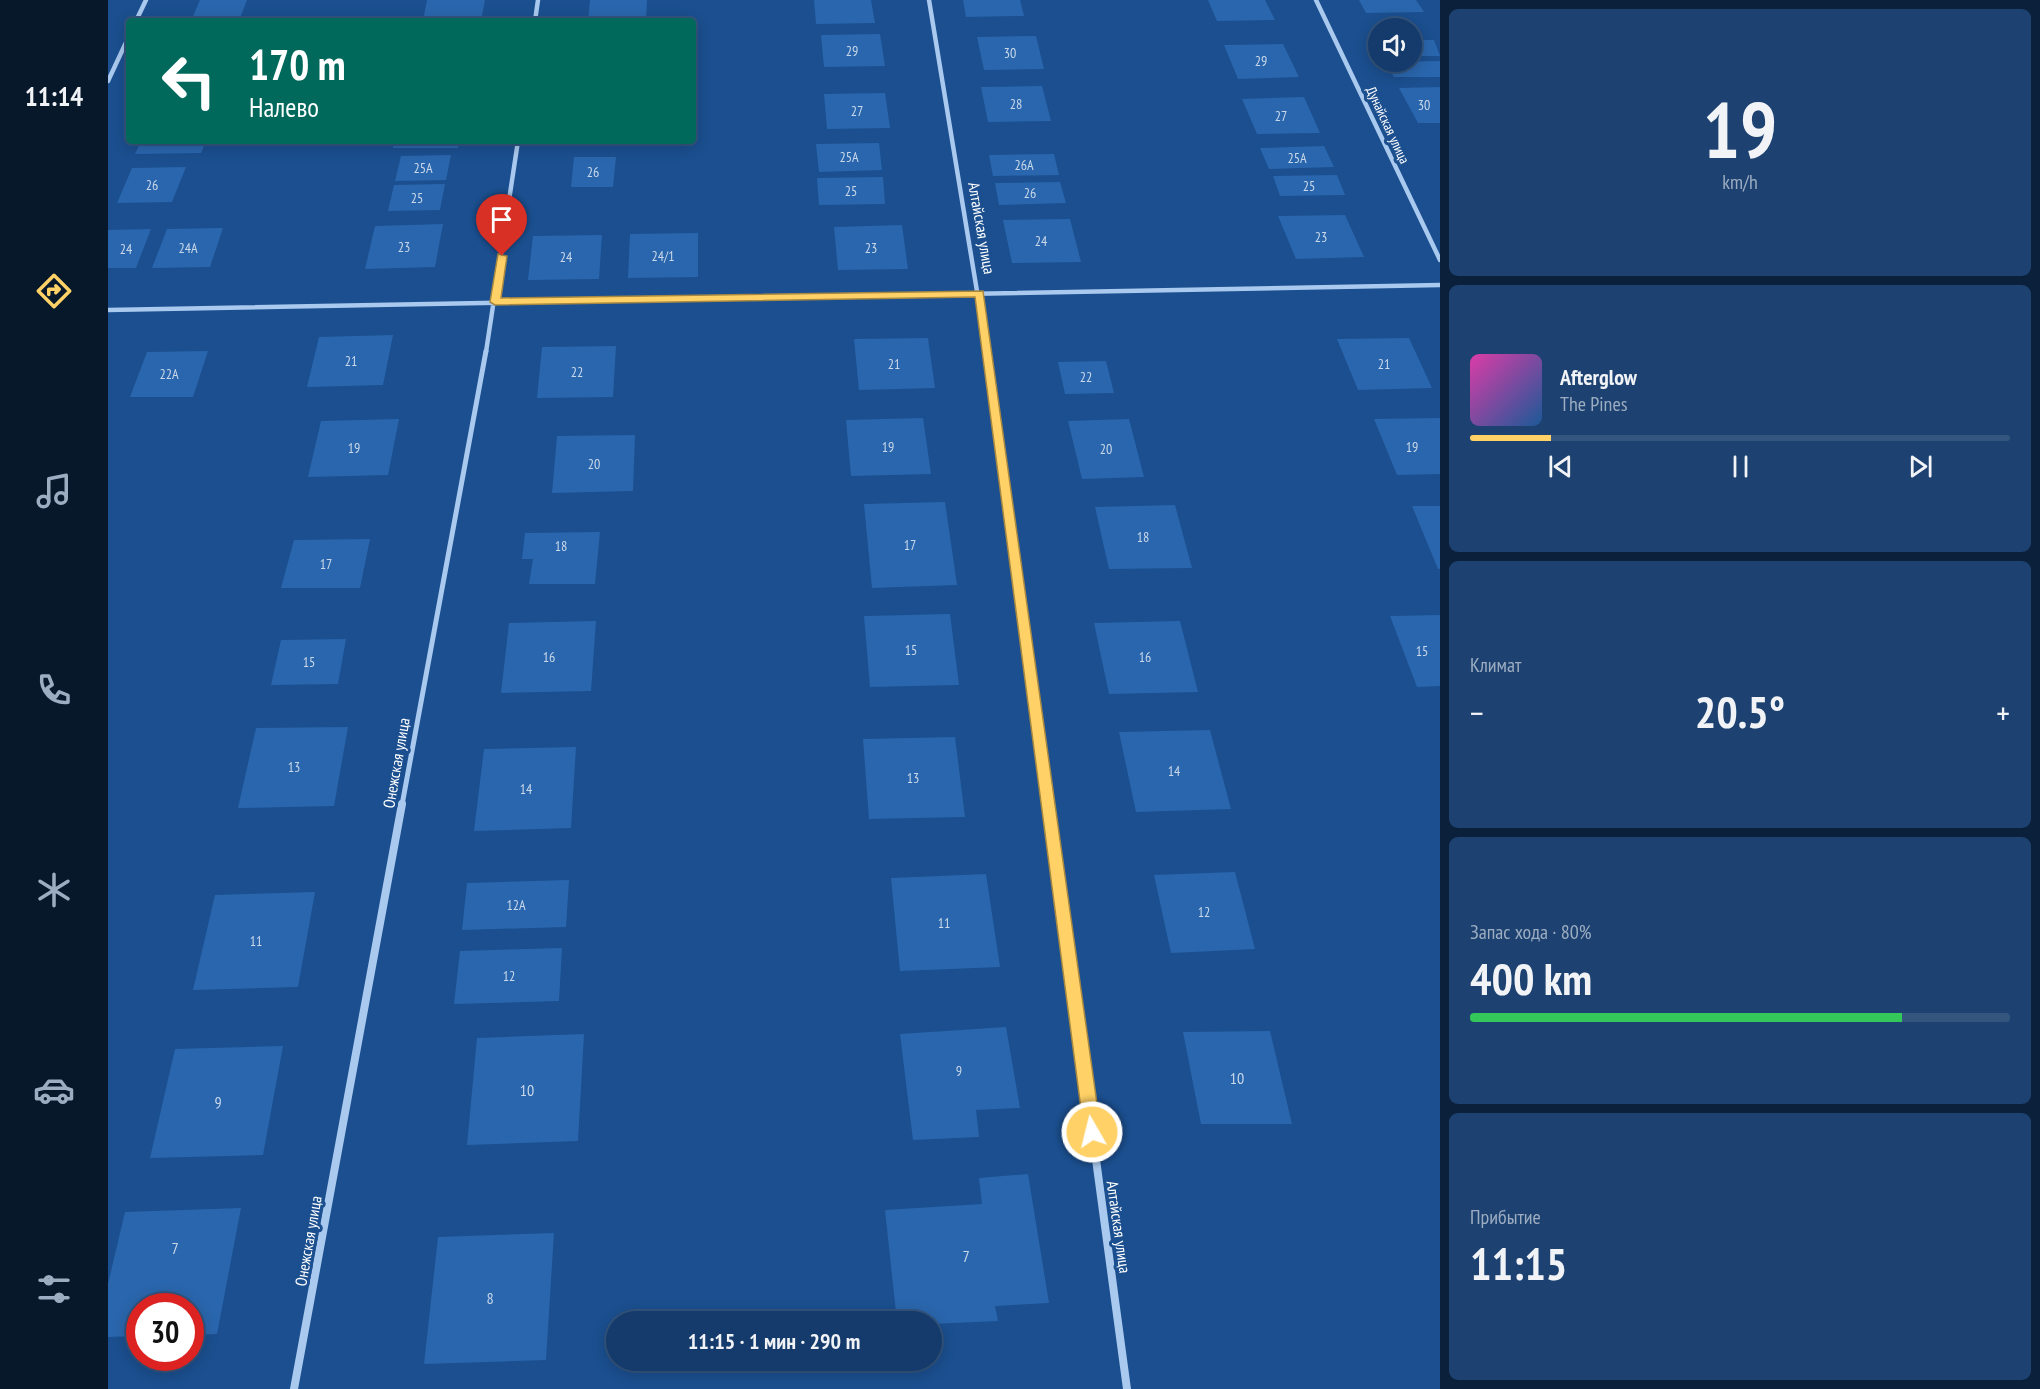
<!DOCTYPE html>
<html lang="ru">
<meta charset="utf-8">
<style>
body{margin:0;font-family:"PT Sans Narrow",sans-serif;background:#1d4271;color:#f1f3f6;height:100vh;display:flex;flex-direction:column;font-size:22px;white-space:nowrap}
*{box-sizing:border-box;margin:0}
p{font-size:20px;color:#9dadc1}
.icon{flex:none;width:33px;height:33px;fill:none;stroke:currentColor;stroke-width:2;stroke-linecap:round;stroke-linejoin:round}
.map{position:relative;flex:1;overflow:hidden}
.panel{display:flex;flex-direction:column;gap:9px;padding:9px;background:#0b203b;width:600px}
.panel>*{flex:none}
.top-card{position:absolute;left:18px;top:18px;width:570px;height:126px;border-radius:6px;box-shadow:0 3px 15px #0003,0 0 0 2px #33557e;background:#00695c;color:#fff;overflow:hidden}
.tools{position:absolute;left:1260px;top:18px;display:grid;gap:12px}
.tools a{display:grid;place-items:center;width:54px;height:54px;border-radius:50%;background:#143b6b;box-shadow:0 3px 15px #0003,0 0 0 2px #33557e;font-size:30px}
.speed{position:absolute;left:18px;top:1293px;display:flex;gap:12px;font-size:30px;font-weight:700;text-align:center}
.speed>*{display:grid;place-content:center;width:78px;height:78px;border-radius:50%;background:#143b6b;box-shadow:0 3px 15px #0003,0 0 0 2px #33557e;line-height:1}
.speed .limit{border:9px solid #d22;background:#fff;color:#111}
.pin{position:absolute;display:grid;place-items:center;width:51px;height:51px;color:#fff;margin:-62px -26px;border-radius:50% 50% 50% 0;rotate:-45deg;box-shadow:0 0 6px #0007}
.pin .icon{rotate:45deg}
.me{position:absolute;width:66px;margin:-33px;rotate:352deg;stroke-linejoin:round;filter:drop-shadow(0 0 4px #0008)}
.turn{display:flex;align-items:center;gap:21px;height:126px;padding:0 24px;font-size:27px}
.turn .icon{width:78px;height:78px;stroke-width:2.5}
.turn b{display:block;font-size:42px;line-height:51px}
.big{font-size:45px;font-weight:600;line-height:1.1}
.panel .card{flex:1;display:flex;flex-direction:column;justify-content:center;gap:9px;min-width:0;padding:0 21px;border-radius:9px;background:#1d4271}
.panel .dial{align-items:center;gap:0}
.dial b{font-size:78px;line-height:1}
.song{display:flex;align-items:center;gap:18px}
.cover{width:72px;height:72px;border-radius:9px;background:linear-gradient(135deg,hsl(320 70% 55%),hsl(210 70% 35%))}
.played{height:6px;border-radius:3px;background:linear-gradient(90deg,#ffd166 15%,#33557e 15%)}
.keys{display:flex;justify-content:space-around;direction:ltr}
.heat{display:flex;justify-content:space-between;align-items:center;font-size:33px;direction:ltr}
.charge{height:9px;border-radius:4px;background:linear-gradient(90deg,#34c759 80%,#33557e 0)}
.trip{position:absolute;left:498px;top:1311px;width:336px;height:60px;border-radius:30px;background:#143b6b;box-shadow:0 3px 15px #0003,0 0 0 2px #33557e;font-weight:600;line-height:60px;text-align:center}
main{display:flex;flex:1;min-height:0}
.tab-bar{display:flex;flex-direction:column;width:108px;justify-content:space-around;align-items:center;background:#08182b;color:#9dadc1}
.tab-bar .icon{width:42px;height:42px}
.tab-bar .current{color:#ffd166}
.tab-bar b{font-size:27px;color:#f1f3f6}
.map>svg:first-child{display:block}
.building{fill:#2a66ad}
.lines{fill:none;stroke-linecap:round;stroke-linejoin:round}
.minor-far2{stroke:#a9c9ee;stroke-width:4.5}
.minor-far1{stroke:#a9c9ee;stroke-width:5}
.minor{stroke:#a9c9ee;stroke-width:8}
.route{fill:#ffd166;stroke:#a68842;stroke-width:1.5}
.labels{text-anchor:middle;stroke-width:6;stroke-linejoin:round;paint-order:stroke}
.number-label{font-size:14px;fill:#cad9ea}
.far-street-label{font-size:14px;fill:#fff;stroke:#1b4f8f}
.street-label{font-size:16px;fill:#fff;stroke:#1b4f8f}
.near-number-label{font-size:16px;fill:#cad9ea}
</style>
<main>
<nav class="tab-bar">
<b>11:14</b>
<svg class="icon current" aria-label="directions" viewBox="0 0 24 24"><path d="M12 3l9 9-9 9-9-9zM9 14v-3h6M13 9l2 2-2 2"/></svg>
<svg class="icon" aria-label="music" viewBox="0 0 24 24"><path d="M9 18V5l10-2v13"/><circle cx="6" cy="18" r="3"/><circle cx="16" cy="16" r="3"/></svg>
<svg class="icon" aria-label="phone" viewBox="0 0 24 24"><path d="M5 4h4l2 5-3 2q2 4 5 5l2-3 5 2v4C11 20 4 13 5 4z"/></svg>
<svg class="icon" aria-label="climate" viewBox="0 0 24 24"><path d="M12 3v18M4 7l16 10M4 17L20 7"/></svg>
<svg class="icon" aria-label="car" viewBox="0 0 24 24"><path d="M5 17H2v-5l4-1 3-4h7l3 4 3 1v5h-3M9 17h6M6 11h13"/><circle cx="7" cy="17" r="2"/><circle cx="17" cy="17" r="2"/></svg>
<svg class="icon" aria-label="filters" viewBox="0 0 24 24"><path d="M4 7h16M4 17h16"/><circle cx="9" cy="7" r="2"/><circle cx="15" cy="17" r="2"/></svg>
</nav>
<div class="map">
<svg width="1332" height="1389" viewBox="0 0 1332 1389">
<rect width="100%" height="100%" fill="#1b4f8f"/>
<path class="building" d="M 92,0 L 139,0 L 131,21 L 83,21 Z
M 319,0 L 377,0 L 373,21 L 315,21 Z
M 482,0 L 539,0 L 538,21 L 480,21 Z
M 706,0 L 763,0 L 767,23 L 708,24 Z
M 855,0 L 912,0 L 916,16 L 858,17 Z
M 1100,0 L 1157,0 L 1167,20 L 1109,21 Z
M 1251,0 L 1308,0 L 1316,12 L 1258,13 Z
M 772,34 L 777,66 L 716,67 L 713,35 Z
M 928,36 L 936,69 L 876,70 L 869,37 Z
M 1304,40 L 1326,40 L 1332,56 L 1304,56 Z
M 1175,44 L 1191,77 L 1130,79 L 1116,45 Z
M 1332,61 L 1332,77 L 1286,77 L 1278,62 Z
M 934,86 L 943,121 L 880,122 L 873,87 Z
M 1332,87 L 1332,123 L 1310,123 L 1291,88 Z
M 777,93 L 782,128 L 719,129 L 716,94 Z
M 1196,97 L 1212,133 L 1149,134 L 1134,99 Z
M 33,141 L 98,141 L 93,153 L 27,154 Z
M 286,141 L 351,141 L 350,148 L 285,148 Z
M 771,143 L 774,170 L 711,172 L 708,144 Z
M 1216,146 L 1226,167 L 1161,169 L 1152,148 Z
M 946,154 L 951,175 L 885,176 L 881,155 Z
M 343,155 L 338,180 L 287,181 L 293,156 Z
M 466,157 L 508,157 L 505,187 L 463,187 Z
M 78,167 L 64,202 L 9,203 L 24,168 Z
M 1229,175 L 1237,195 L 1172,196 L 1165,176 Z
M 775,177 L 777,204 L 711,205 L 709,178 Z
M 952,182 L 958,203 L 891,205 L 887,183 Z
M 337,184 L 332,210 L 280,211 L 286,185 Z
M 1237,215 L 1256,257 L 1188,259 L 1170,216 Z
M 962,219 L 973,262 L 904,263 L 895,220 Z
M 335,224 L 327,267 L 257,269 L 267,226 Z
M 794,225 L 800,269 L 730,270 L 726,227 Z
M 115,228 L 102,267 L 44,268 L 59,229 Z
M 43,229 L 28,268 L 0,268 L 0,230 Z
M 590,233 L 590,277 L 520,278 L 522,234 Z
M 494,235 L 491,279 L 420,280 L 425,236 Z
M 285,335 L 275,385 L 199,387 L 211,337 Z
M 820,338 L 827,388 L 751,390 L 746,339 Z
M 1301,338 L 1324,388 L 1250,390 L 1229,339 Z
M 508,346 L 505,397 L 429,398 L 434,347 Z
M 100,351 L 85,397 L 22,397 L 39,352 Z
M 998,361 L 1006,393 L 957,394 L 950,362 Z
M 815,418 L 823,474 L 743,476 L 738,420 Z
M 1332,418 L 1332,474 L 1289,475 L 1266,419 Z
M 291,419 L 280,475 L 200,477 L 213,421 Z
M 1021,419 L 1036,477 L 974,479 L 960,421 Z
M 527,435 L 525,491 L 444,493 L 449,436 Z
M 837,502 L 849,585 L 764,588 L 756,504 Z
M 1067,505 L 1084,568 L 1001,569 L 987,507 Z
M 1304,506 L 1332,506 L 1332,569 L 1330,569 Z
M 492,532 L 487,584 L 421,584 L 425,559 L 414,559 L 417,533 Z
M 262,539 L 252,588 L 173,588 L 186,540 Z
M 842,614 L 851,685 L 762,687 L 756,616 Z
M 1332,615 L 1332,686 L 1309,687 L 1282,616 Z
M 488,621 L 483,691 L 393,693 L 401,623 Z
M 1072,621 L 1090,692 L 1001,694 L 986,623 Z
M 238,639 L 230,684 L 163,685 L 173,640 Z
M 240,727 L 226,806 L 130,808 L 148,728 Z
M 1102,730 L 1123,809 L 1028,812 L 1011,732 Z
M 847,737 L 857,817 L 761,819 L 755,739 Z
M 468,747 L 463,828 L 366,831 L 376,749 Z
M 1127,872 L 1147,949 L 1063,953 L 1046,875 Z
M 878,874 L 892,967 L 792,971 L 783,878 Z
M 461,880 L 458,927 L 354,930 L 359,883 Z
M 207,892 L 190,987 L 85,990 L 107,895 Z
M 454,948 L 451,1001 L 346,1004 L 352,951 Z
M 898,1027 L 912,1108 L 868,1110 L 871,1137 L 805,1140 L 792,1034 Z
M 1162,1031 L 1184,1124 L 1093,1124 L 1075,1032 Z
M 476,1034 L 470,1141 L 359,1145 L 369,1038 Z
M 175,1046 L 155,1155 L 42,1158 L 67,1049 Z
M 920,1174 L 941,1303 L 887,1306 L 890,1321 L 824,1324 L 824,1322 L 789,1322 L 777,1210 L 874,1204 L 871,1178 Z
M 133,1208 L 109,1334 L 82,1335 L 82,1306 L 32,1306 L 32,1336 L 0,1337 L 0,1284 L 17,1212 Z
M 446,1233 L 438,1360 L 316,1364 L 330,1237 Z"/>
<g class="lines">
<path class="minor-far2" d="M 821,0 L 879,352
M 1208,0 L 1332,260
M 28,21 L 38,0
M 427,21 L 430,0
M 0,81 L 21,36
M 0,310 L 1332,285
M 378,352 L 410,141"/>
<path class="minor-far1" d="M 879,351 L 940,805
M 294,805 L 378,351"/>
<path class="minor" d="M 940,804 L 1019,1389
M 186,1389 L 294,804"/>
</g>
<path class="route" d="M 390,254 L 399,256 L 393,298 L 875,291 L 993,1132 L 990,1138 L 984,1141 L 979,1138 L 976,1132 L 867,297 L 387,305 L 382,302 Z"/>
<g class="labels">
<g class="number-label">
<text x="744" y="56">29</text>
<text x="902" y="58">30</text>
<text x="1153" y="66">29</text>
<text x="908" y="109">28</text>
<text x="1316" y="110">30</text>
<text x="749" y="116">27</text>
<text x="1173" y="121">27</text>
<text x="741" y="162">25А</text>
<text x="1189" y="163">25А</text>
<text x="916" y="170">26А</text>
<text x="315" y="173">25А</text>
<text x="485" y="177">26</text>
<text x="44" y="190">26</text>
<text x="1201" y="191">25</text>
<text x="743" y="196">25</text>
<text x="922" y="198">26</text>
<text x="309" y="203">25</text>
<text x="1213" y="242">23</text>
<text x="933" y="246">24</text>
<text x="296" y="252">23</text>
<text x="80" y="253">24А</text>
<text x="763" y="253">23</text>
<text x="18" y="254">24</text>
<text x="555" y="261">24/1</text>
<text x="458" y="262">24</text>
<text x="243" y="366">21</text>
<text x="786" y="369">21</text>
<text x="1276" y="369">21</text>
<text x="469" y="377">22</text>
<text x="61" y="379">22А</text>
<text x="978" y="382">22</text>
<text x="780" y="452">19</text>
<text x="1304" y="452">19</text>
<text x="246" y="453">19</text>
<text x="998" y="454">20</text>
<text x="486" y="469">20</text>
<text x="1035" y="542">18</text>
<text x="802" y="550">17</text>
<text x="453" y="551">18</text>
<text x="218" y="569">17</text>
<text x="803" y="655">15</text>
<text x="1314" y="656">15</text>
<text x="441" y="662">16</text>
<text x="1037" y="662">16</text>
<text x="201" y="667">15</text>
<text x="186" y="772">13</text>
<text x="1066" y="776">14</text>
<text x="805" y="783">13</text>
<text x="418" y="794">14</text>
<text x="408" y="910">12А</text>
<text x="1096" y="917">12</text>
<text x="836" y="928">11</text>
<text x="148" y="946">11</text>
<text x="401" y="981">12</text>
<text x="851" y="1076">9</text>
</g>
<g class="far-street-label">
<text transform="translate(1280 125) rotate(65)" y="5">Дунайская улица</text>
</g>
<g class="street-label">
<text transform="translate(874 228) rotate(80)" y="6">Алтайская улица</text>
<text transform="translate(288 763) rotate(-80)" y="6">Онежская улица</text>
<text transform="translate(1011 1227) rotate(82)" y="6">Алтайская улица</text>
<text transform="translate(200 1241) rotate(-80)" y="6">Онежская улица</text>
</g>
<g class="near-number-label">
<text x="1129" y="1084">10</text>
<text x="419" y="1096">10</text>
<text x="110" y="1108">9</text>
<text x="67" y="1254">7</text>
<text x="858" y="1262">7</text>
<text x="382" y="1304">8</text>
</g>
</g>
</svg>
<div class="tools">
<a><svg class="icon" aria-label="sound" viewBox="0 0 24 24"><path d="M4 9h4l5-4v14l-5-4H4zM17 9q2 3 0 6"/></svg></a>
</div>
<div class="speed"><div class="limit">30</div></div>
<div class="pin" style="left:394px;top:256px;background:#d93025"><svg class="icon" aria-label="arrive" viewBox="0 0 24 24"><path d="M6 21V4h12l-3 4 3 4H6"/></svg></div>
<svg class="me" style="left:984px;top:1132px" viewBox="-20 -20 40 40"><circle r="17" fill="#ffd166" stroke="#fff" stroke-width="3"/><path d="M0-11L8 9 0 5-8 9z" fill="#fff"/></svg>
<div class="trip">11:15 · 1 мин · 290 m</div>
<div class="top-card">
<div class="turn"><svg class="icon" aria-label="left" viewBox="0 0 24 24"><path d="M17 20v-9H6M10 6l-5 5 5 5"/></svg><div><b>170 m</b>Налево</div></div>
</div>
</div>
<section class="panel">
<div class="card dial"><b>19</b><p>km/h</p></div>
<div class="card">
<div class="song"><i class="cover"></i><div><b>Afterglow</b><p>The Pines</p></div></div>
<div class="played"></div>
<div class="keys"><svg class="icon" aria-label="previous" viewBox="0 0 24 24"><path d="M18 5L8 12l10 7zM5 5v14"/></svg><svg class="icon" aria-label="pause" viewBox="0 0 24 24"><path d="M8 5v14M16 5v14"/></svg><svg class="icon" aria-label="next" viewBox="0 0 24 24"><path d="M6 5l10 7-10 7zM19 5v14"/></svg></div>
</div>
<div class="card"><p>Климат</p>
<div class="heat"><a>−</a><b class="big">20.5°</b><a>+</a></div>
</div>
<div class="card"><p>Запас хода · 80%</p><b class="big">400 km</b><div class="charge"></div></div>
<div class="card"><p>Прибытие</p><b class="big">11:15</b></div>
</section>
</main>
